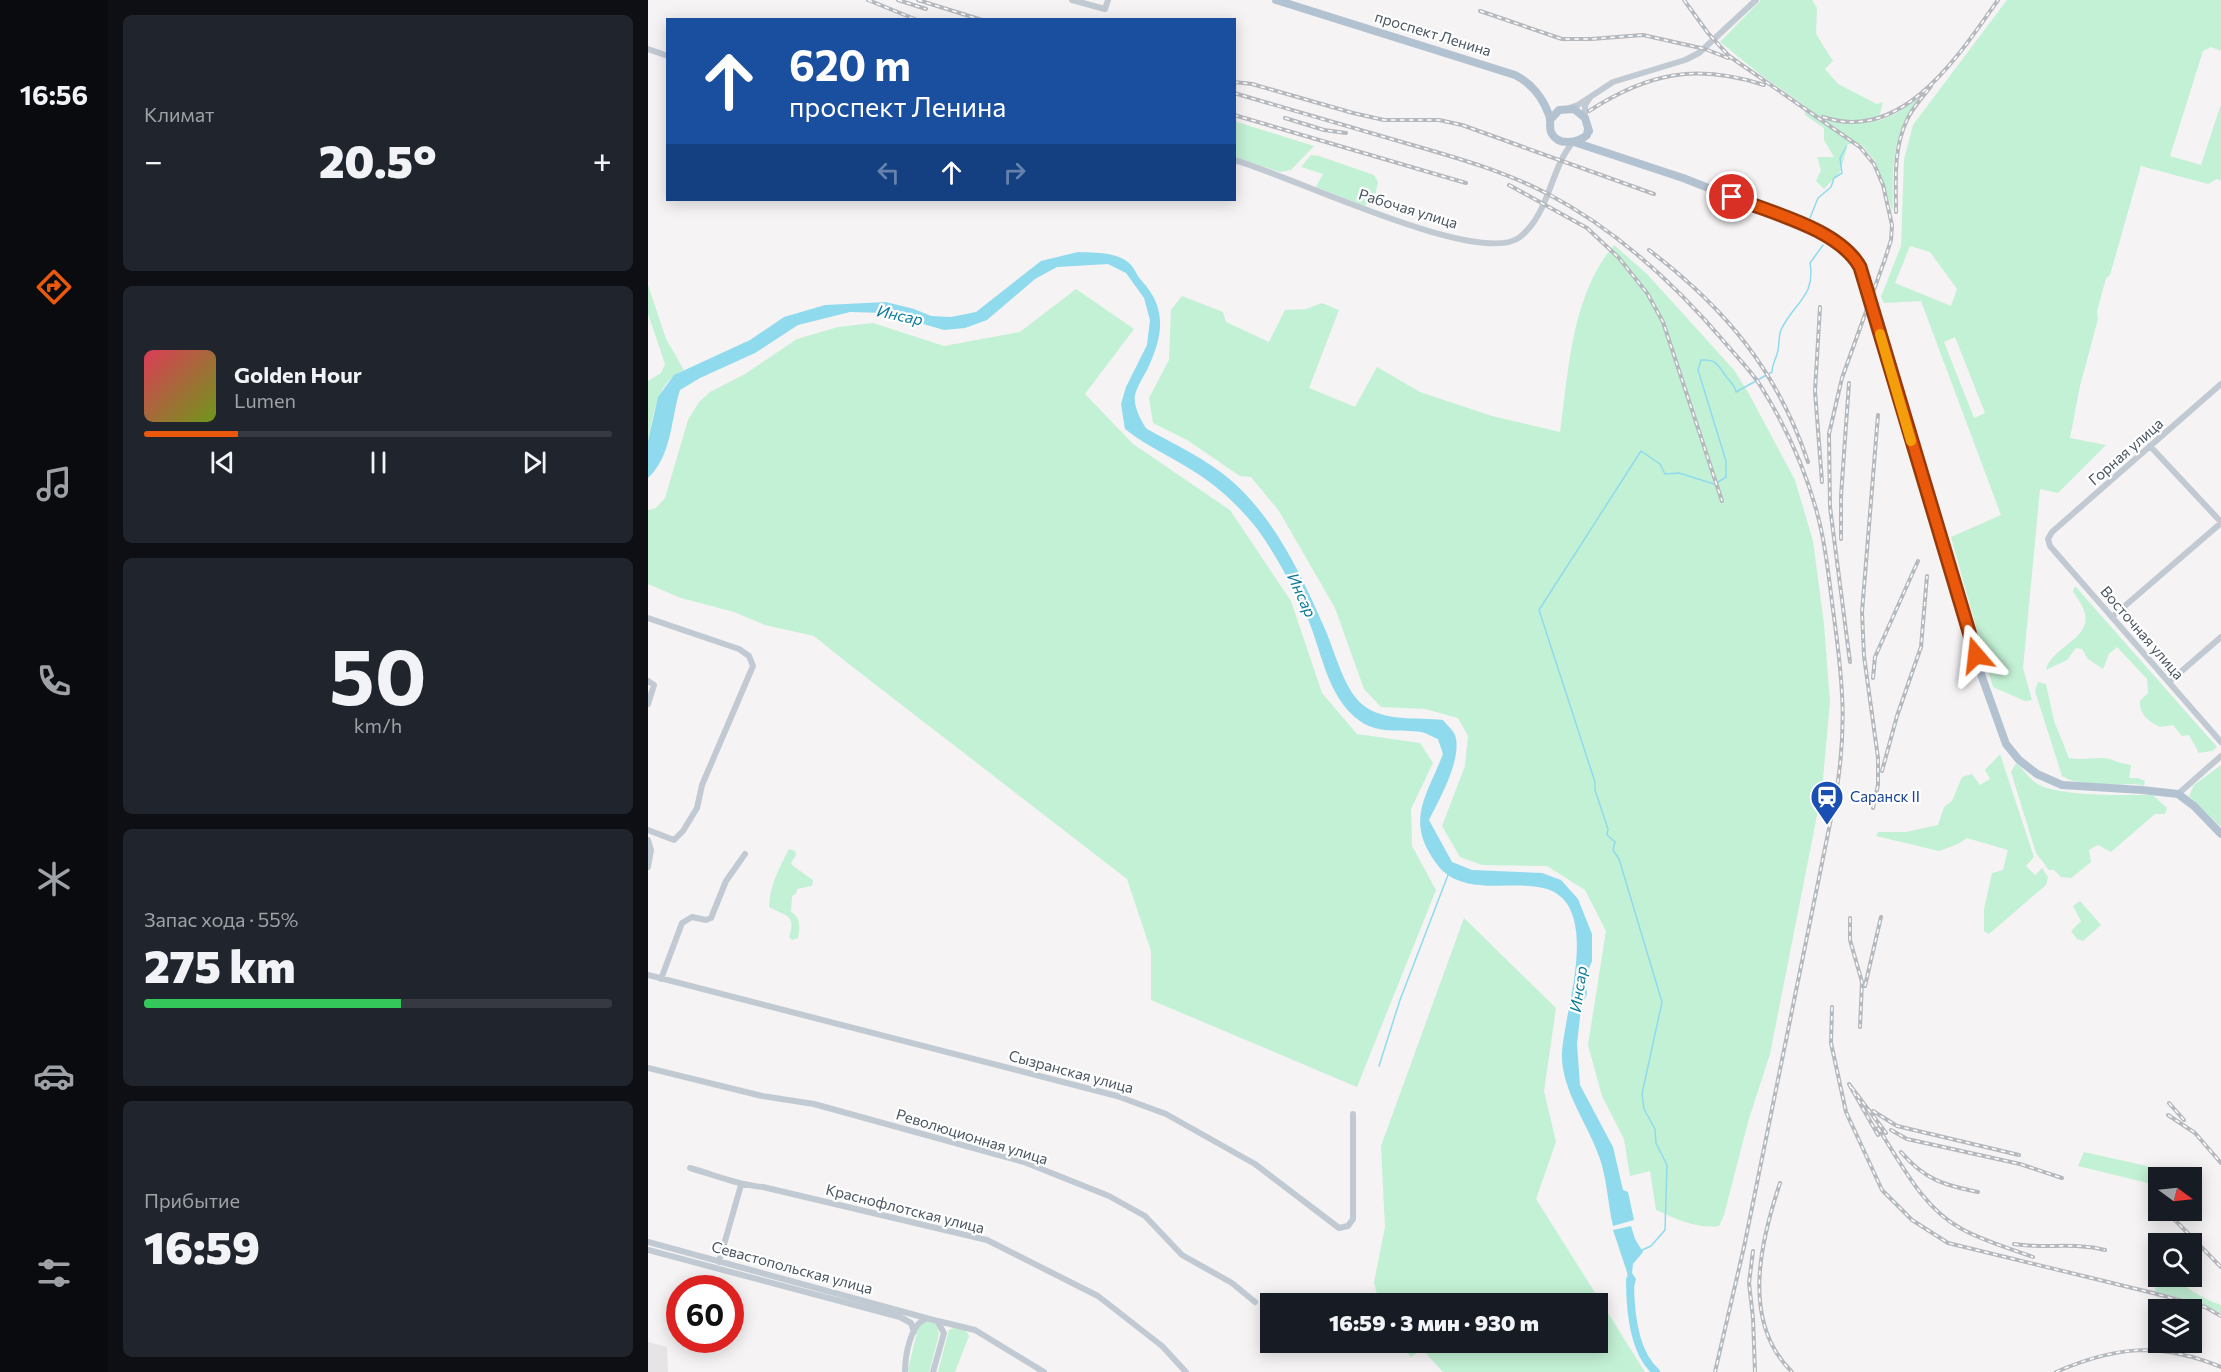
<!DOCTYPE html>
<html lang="ru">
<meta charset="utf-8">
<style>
body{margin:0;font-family:Commissioner,sans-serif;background:#20242c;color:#f1f3f6;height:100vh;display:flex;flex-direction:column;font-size:22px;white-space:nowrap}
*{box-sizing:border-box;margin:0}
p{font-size:20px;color:#9ea1a6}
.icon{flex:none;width:33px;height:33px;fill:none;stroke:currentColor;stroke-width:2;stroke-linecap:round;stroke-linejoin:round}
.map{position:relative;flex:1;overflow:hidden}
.side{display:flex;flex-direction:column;gap:15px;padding:15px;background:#0d0f14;width:540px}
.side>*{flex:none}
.hud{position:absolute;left:18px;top:18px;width:570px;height:183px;border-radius:0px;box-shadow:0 3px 15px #0003;background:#1a4fa0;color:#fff;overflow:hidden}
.needle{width:39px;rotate:105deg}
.buttons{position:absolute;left:1500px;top:1167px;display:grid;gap:12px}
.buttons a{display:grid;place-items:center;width:54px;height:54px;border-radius:0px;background:#171b24;box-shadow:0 3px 15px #0003;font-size:30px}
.speed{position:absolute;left:18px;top:1275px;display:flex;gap:12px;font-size:30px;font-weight:700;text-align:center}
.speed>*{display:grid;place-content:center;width:78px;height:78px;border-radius:50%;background:#171b24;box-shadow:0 3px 15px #0003;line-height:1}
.speed .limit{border:9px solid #d22;background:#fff;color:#111}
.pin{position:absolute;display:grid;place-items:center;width:51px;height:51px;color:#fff;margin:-26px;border:3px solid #fff;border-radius:50%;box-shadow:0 2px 6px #0007}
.me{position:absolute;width:66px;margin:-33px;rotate:343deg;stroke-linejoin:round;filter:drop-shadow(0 0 4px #0008)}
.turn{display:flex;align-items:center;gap:21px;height:126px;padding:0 24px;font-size:27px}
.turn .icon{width:78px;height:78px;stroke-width:2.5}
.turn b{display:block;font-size:42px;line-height:51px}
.lanes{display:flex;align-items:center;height:57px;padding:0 24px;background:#0003;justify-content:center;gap:30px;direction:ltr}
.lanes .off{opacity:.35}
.big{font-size:45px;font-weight:800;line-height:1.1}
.side .card{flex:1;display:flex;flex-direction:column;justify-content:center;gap:9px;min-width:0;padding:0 21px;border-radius:9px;background:#20242c}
.side .dial{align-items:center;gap:0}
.dial b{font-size:78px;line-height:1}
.song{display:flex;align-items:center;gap:18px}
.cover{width:72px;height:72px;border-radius:9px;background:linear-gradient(135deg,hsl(350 70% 55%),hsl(80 70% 35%))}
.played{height:6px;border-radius:3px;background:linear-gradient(90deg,#ea580c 20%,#363941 20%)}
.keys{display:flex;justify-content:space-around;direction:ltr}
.heat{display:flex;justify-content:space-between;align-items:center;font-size:33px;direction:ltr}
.charge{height:9px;border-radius:4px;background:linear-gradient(90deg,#34c759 55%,#363941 0)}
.trip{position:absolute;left:612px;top:1293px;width:348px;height:60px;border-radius:0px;background:#171b24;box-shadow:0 3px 15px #0003;font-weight:800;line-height:60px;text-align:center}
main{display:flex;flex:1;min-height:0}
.dock{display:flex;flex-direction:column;width:108px;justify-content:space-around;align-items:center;background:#090b0e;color:#9ea1a6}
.dock .icon{width:42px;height:42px}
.dock .active{color:#ea580c}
.dock b{font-size:27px;color:#f1f3f6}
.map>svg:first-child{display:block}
.education{fill:#e6e4e5}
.green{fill:#c3f1d5;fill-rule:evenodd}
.water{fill:#90daee}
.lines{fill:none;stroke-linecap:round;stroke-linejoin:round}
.stream{stroke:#90daee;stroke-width:1.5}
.river{stroke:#90daee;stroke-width:8}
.minor{stroke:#c1cad2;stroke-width:6}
.major{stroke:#b3c2d1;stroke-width:8}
.rail-casing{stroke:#b5b8bd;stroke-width:4}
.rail{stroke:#fff;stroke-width:1.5;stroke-dasharray:4.5;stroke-linecap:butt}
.route-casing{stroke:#983908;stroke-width:15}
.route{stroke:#ea580c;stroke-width:10}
.slow{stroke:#f59e0b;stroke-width:10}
.labels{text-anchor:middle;stroke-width:4.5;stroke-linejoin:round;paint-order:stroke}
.street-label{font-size:15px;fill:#4a5661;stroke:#fff}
.transit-label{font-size:15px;fill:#164399;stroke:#fff;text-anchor:start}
.water-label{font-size:16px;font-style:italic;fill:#0c7c9b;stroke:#fff}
</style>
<main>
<nav class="dock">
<b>16:56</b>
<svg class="icon active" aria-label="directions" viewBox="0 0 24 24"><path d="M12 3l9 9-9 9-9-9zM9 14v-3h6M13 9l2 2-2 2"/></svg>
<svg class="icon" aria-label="music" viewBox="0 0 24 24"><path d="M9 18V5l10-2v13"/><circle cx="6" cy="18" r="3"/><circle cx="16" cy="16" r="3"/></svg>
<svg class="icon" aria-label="phone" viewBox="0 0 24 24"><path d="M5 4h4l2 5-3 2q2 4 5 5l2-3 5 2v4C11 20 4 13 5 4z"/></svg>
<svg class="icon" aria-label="climate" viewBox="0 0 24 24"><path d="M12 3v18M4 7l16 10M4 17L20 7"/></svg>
<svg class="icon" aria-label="car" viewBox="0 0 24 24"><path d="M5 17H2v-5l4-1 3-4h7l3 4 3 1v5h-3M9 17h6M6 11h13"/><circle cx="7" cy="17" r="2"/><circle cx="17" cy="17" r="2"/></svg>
<svg class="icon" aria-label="filters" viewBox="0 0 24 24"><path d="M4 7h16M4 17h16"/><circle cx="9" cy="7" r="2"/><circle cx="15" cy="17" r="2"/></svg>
</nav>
<section class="side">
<div class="card"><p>Климат</p>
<div class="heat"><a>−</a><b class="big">20.5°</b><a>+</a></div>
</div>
<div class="card">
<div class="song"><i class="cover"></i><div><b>Golden Hour</b><p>Lumen</p></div></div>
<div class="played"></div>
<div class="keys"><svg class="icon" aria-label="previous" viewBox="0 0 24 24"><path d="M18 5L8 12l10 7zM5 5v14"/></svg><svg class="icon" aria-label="pause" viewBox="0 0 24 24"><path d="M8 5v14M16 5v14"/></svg><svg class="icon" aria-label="next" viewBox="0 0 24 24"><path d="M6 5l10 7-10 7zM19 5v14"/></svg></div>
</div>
<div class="card dial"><b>50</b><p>km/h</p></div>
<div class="card"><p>Запас хода · 55%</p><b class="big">275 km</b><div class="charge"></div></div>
<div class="card"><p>Прибытие</p><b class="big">16:59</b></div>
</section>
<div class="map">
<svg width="1573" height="1372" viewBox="0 0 1573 1372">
<rect width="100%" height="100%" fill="#f5f3f3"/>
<path class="education" d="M 0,1342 L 19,1347 L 20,1372 L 0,1372 Z"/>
<path class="green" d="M 1113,0 L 1164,0 L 1169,8 L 1168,34 L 1185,61 L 1177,69 L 1190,84 L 1229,104 L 1235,102 L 1230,121 L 1249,113 L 1271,98 C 1244,136 1244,167 1245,212 L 1227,161 L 1213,144 L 1200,144 L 1192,172 L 1176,189 L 1168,181 L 1173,170 L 1169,157 L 1186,157 L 1176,140 L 1176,128 L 1157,115 L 1156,105 L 1113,75 L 1072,42 Z
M 1359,0 L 1573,0 L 1573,51 L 1563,47 L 1555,51 L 1522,156 L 1553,165 L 1573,104 L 1573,181 L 1569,179 L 1560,184 L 1493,166 L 1462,275 L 1458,278 L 1449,312 L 1450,319 L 1432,386 L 1422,438 L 1458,445 L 1410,493 L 1392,489 L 1375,668 L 1384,700 L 1377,701 L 1345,687 L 1303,537 L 1353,515 L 1273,301 L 1236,303 L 1233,297 L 1253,246 L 1256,160 L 1265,125 ZM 1262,246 L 1282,252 L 1309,289 L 1303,306 L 1247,283 ZM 1307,337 L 1337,413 L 1326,418 L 1296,342 Z
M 586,121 L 666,146 L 643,170 L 632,172 L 587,157 Z
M 663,155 L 671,156 L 726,175 L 730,182 L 726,200 L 716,206 L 668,187 L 675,174 L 653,167 Z
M 966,245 L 999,274 L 1086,370 L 1101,394 L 1147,480 L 1165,541 L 1176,624 L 1182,702 L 1174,790 L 1122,1054 L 1100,1122 L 1076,1215 L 1071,1226 C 1048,1229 1029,1219 1008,1210 L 1002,1171 L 982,1176 L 976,1139 L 954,1096 L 940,1045 L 958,931 L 937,890 L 899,866 L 834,865 L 812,857 L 794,826 L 817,766 L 820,736 L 810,718 L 777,709 L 733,707 L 716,689 L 687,608 L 631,511 L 603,477 L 592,476 L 539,440 L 505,423 L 501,398 L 521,360 L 523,310 L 534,296 L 575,312 L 578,322 L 621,342 L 637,310 L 658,309 L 674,303 L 691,310 L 661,388 L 707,407 L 729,367 L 772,392 L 844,416 L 912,432 C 921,369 923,296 966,245 Z
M 0,285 L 18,339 L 36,370 C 8,382 6,414 0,441 L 0,381 L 13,373 L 17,364 L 0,314 Z
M 428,289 L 486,329 L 437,394 L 485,444 L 582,510 L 643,601 L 674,693 L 709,734 L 772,743 L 785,763 L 763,809 L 764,846 L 788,890 L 709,1087 L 503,1000 L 503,951 L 479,879 L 197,661 L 166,636 L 117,625 L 86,612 L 33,598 L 0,584 L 0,510 L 8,508 L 17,498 L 40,420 L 51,402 L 62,392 L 97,374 L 149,339 L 190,327 L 225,323 L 296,346 L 372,332 Z
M 1427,586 L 1569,747 L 1564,751 L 1551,753 L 1541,735 L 1534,736 L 1525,725 L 1512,727 C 1501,721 1491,715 1492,701 L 1500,693 L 1499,679 L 1469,647 L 1461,654 L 1455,669 L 1440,659 L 1434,649 L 1428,648 L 1419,660 L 1398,670 C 1403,646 1449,638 1435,608 C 1433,602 1428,597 1425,591 Z
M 1390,682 L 1398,684 L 1406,721 L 1421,758 C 1433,760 1443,758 1455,758 C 1462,758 1472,764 1483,765 L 1481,778 L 1490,778 L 1497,781 L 1496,786 C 1485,782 1473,785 1462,785 C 1447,784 1427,784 1414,776 L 1387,691 Z
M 1352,754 L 1386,857 L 1378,866 L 1387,875 L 1394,868 L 1400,877 L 1398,885 L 1341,934 L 1336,931 L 1336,909 L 1344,873 L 1355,870 L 1360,850 L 1319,838 L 1310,844 L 1291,851 L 1228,836 L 1230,832 L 1258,832 L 1290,825 L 1296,807 L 1304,801 L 1314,777 L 1324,774 L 1332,785 L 1342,779 L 1337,770 Z
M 1368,763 C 1375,769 1381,778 1388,783 C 1408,797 1479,795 1505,795 L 1519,808 L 1517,814 L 1507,814 L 1463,852 L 1450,845 L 1441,850 L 1443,862 L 1423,878 L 1413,877 L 1406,870 L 1401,870 L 1388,853 L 1363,772 Z
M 1573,765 L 1573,827 L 1541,796 L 1546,785 Z
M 141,849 L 147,851 L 148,855 L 143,863 L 145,866 L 165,880 L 164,886 L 149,889 L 148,894 L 144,896 L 143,912 C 153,918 152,927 150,938 L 144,940 L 141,937 C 149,914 137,916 121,907 C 122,885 131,868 141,849 Z
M 1432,901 L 1453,925 L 1435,941 L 1429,939 L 1423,931 L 1433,921 L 1425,906 Z
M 816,918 L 908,1008 L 896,1091 L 908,1142 L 888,1199 L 997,1372 L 795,1372 L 774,1349 L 763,1357 L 751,1343 L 950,1342 L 950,1304 L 731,1303 L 726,1282 L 737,1227 L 733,1146 Z
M 1436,1152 L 1499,1166 L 1503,1172 L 1500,1183 L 1430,1166 Z
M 1518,1277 C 1538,1284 1552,1299 1573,1305 L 1573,1313 L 1551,1303 L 1509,1292 L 1507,1290 L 1509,1280 Z
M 280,1321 L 288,1324 L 291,1334 L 282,1369 L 281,1372 L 261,1372 L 260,1369 L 270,1329 L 272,1324 Z
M 305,1328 L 317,1329 L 321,1336 L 307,1372 L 290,1372 L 301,1330 Z"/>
<path class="water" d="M 430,252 C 446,253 470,251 483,265 C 487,269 489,276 493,280 C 520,309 515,336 499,370 C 495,377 489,387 487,395 C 485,405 493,422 499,429 C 528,445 560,460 585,482 C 629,522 653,575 677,629 C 687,652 696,690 715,705 C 736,722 769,717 795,720 C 799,725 805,730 807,735 C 815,758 791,800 781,820 L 804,862 L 824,870 L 894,873 L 913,880 L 930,899 L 944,934 L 944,961 L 938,976 L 939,994 L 933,1008 L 929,1044 L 932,1085 L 965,1147 L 975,1190 L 980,1192 L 986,1220 L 965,1226 C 960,1204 959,1180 952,1159 C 941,1125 912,1089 914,1052 C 917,1011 944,936 917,901 C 890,867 819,907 788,863 C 757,820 778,798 795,754 L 790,739 C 785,737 779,733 773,732 C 753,729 729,734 712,721 C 679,698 674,651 659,617 C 645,588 629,556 610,530 C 594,509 572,488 550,474 C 526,458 500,447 477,429 L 473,404 L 478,387 L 499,345 L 502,320 L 496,298 L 478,273 L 460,264 L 409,267 L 387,279 L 339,320 L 317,328 L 296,330 L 237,313 L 202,312 L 150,325 L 107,353 L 52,378 L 32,390 C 23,418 24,456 0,478 L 0,441 L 10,397 L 26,375 L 102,340 L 136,317 L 177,305 L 238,302 L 266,309 L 283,316 L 303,317 L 328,312 L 393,261 Z
M 983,1226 L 987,1239 L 995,1252 L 985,1264 L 984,1273 L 988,1279 L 985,1291 L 981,1290 L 979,1272 L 965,1230 Z"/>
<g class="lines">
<path class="stream" d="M 1162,218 L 1170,198 L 1183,187 L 1186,178 L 1194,173 L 1192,158 L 1198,147
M 1070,482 L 1078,477 L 1078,461 L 1050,370 L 1053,360 C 1067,359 1069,363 1077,375 C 1081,381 1086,383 1088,392 L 1124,372 C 1124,364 1127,361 1129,354 C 1132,346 1130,337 1133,330 C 1145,303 1168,297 1162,263 L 1175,245
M 731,1066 L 752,1000 L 800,875
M 992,1251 L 1003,1246 L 1017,1230 L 1019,1165 L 1008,1143 L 1007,1129 L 996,1109 L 994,1094 L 1014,1002 L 971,859 L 965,850 L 967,842 L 959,835 L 960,829 L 947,790 L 947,782 L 891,610 L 993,451 L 1012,464 L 1017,474 L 1031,473 L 1066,484"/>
<path class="river" d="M 982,1280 C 982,1309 985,1352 1008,1372"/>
<path class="minor" d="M 424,0 L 457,9 L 460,0
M 0,49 L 20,56
M 921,108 L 930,105 L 965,82 L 1037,60 L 1051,53 L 1108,0
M 937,118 L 937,105 L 941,99
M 586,160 C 637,173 832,269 872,237 C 902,213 902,169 925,142
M 1573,384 L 1404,532 L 1400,539 L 1402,546 L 1573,742
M 1502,446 L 1573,522
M 1464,617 L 1573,523
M 0,618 L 91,649 L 101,656 L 105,666 L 54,785 L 49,808 L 35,831 L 26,840 L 0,830
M 0,681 L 6,685 L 0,704
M 1521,682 L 1573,637
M 1530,794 L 1573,756
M 0,840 L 3,850 L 0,867
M 0,975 L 469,1096 L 518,1114 L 607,1164 L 691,1228 L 700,1226 L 705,1219 L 705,1114
M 13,979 L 34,923 L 44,917 L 58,920 L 63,918 L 78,881 L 97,854
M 0,1068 L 114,1096 L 166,1104 L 376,1162 L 461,1196 L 497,1216 L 534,1255 L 584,1283 L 607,1302
M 42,1168 C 67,1175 90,1185 115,1187 L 339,1240 L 450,1296 L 514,1346 L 538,1372
M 0,1242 L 289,1321 L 296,1333 L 285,1372
M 0,1250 L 252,1317 L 263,1323 L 266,1332
M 71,1262 L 93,1185
M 290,1321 L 327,1330 L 396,1372
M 257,1372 C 257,1357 262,1324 278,1319"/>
<path class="major" d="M 628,0 L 867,75 C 883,83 895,98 901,115 C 904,121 900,128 904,134 C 911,146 930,143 939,135 L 940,129
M 902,120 L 911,110 L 926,109 L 937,118 L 941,131
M 926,142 L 1035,178 L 1165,229 L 1202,252 L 1212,267 L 1217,281 L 1334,677 L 1358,744 L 1371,760 L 1389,774 L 1414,785 L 1494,790 L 1530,794 L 1546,806 L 1573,834"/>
<g class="rail-casing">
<path id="rail" d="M 220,0 L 269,20
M 250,0 L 278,9
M 270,0 L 334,20
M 1036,0 L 1060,33 L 1081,56 L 1212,147 L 1226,164 L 1235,185 L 1244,225 L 1243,240 L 1237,259 L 1194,378 L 1181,434 L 1182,507 L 1202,662
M 832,11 L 914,39 L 943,39 L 995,35 L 1057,49 L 1080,58
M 586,82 L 604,84 L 705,113 L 736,120 L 791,120 L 814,125 L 1006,194
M 586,93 C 640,109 694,125 747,140 C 799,155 852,169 900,194 C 969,230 1029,286 1079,345 C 1090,358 1103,371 1112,385 C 1136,423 1156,466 1168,509 C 1178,544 1181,581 1186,617 C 1195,684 1199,727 1188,794 L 1096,1247 L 1067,1372
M 941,111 C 1000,73 1048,63 1116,85
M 586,115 L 818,183
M 1175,117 C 1255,144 1311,55 1350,0
M 637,118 L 676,130 L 698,133
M 861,185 L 939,228 L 971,258 L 999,293 L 1015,322 L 1074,501
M 1248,212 C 1248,181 1245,149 1259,120 C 1264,108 1275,97 1283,86
M 1001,250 C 1077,308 1129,370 1160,462
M 1172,307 L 1167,391 L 1174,482
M 1193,539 L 1193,496 L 1201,383
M 1225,678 L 1227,657 L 1270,561
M 1234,771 L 1249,716 L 1273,647 L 1279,576
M 1225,808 L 1230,785 L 1230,758 L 1216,656 L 1214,612 L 1230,415
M 1202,918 L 1202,940 L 1214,982 L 1212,1027
M 1217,986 L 1233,917
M 1184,1007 L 1183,1043 L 1198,1112 L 1234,1190 L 1264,1220 L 1300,1243 L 1505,1293 L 1557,1307 L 1573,1316
M 1521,1103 L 1536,1120
M 1225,1111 L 1249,1126 L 1371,1155
M 1520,1115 L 1547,1133 L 1573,1163
M 1230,1128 C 1253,1163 1274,1207 1312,1228 C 1335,1241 1361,1248 1385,1257
M 1243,1130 L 1259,1139 L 1372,1164 L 1414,1178
M 1230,1135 L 1201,1084 L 1238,1133
M 1253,1152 C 1277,1180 1296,1185 1330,1192
M 1132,1183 C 1112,1243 1093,1322 1144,1372
M 1525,1218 L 1573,1267
M 1366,1244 C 1397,1249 1426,1242 1457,1250
M 1105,1251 L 1101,1283 L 1105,1318 L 1107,1372
M 1408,1372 C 1468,1346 1512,1342 1573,1367"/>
</g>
<use href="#rail" class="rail"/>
</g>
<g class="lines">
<g class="route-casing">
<path id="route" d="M 1084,197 C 1123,213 1191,229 1212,267 L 1328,655"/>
</g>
<use href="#route" class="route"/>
<path class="slow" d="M 1232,334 L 1263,441"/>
</g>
<defs>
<g id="station-pin" transform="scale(1.725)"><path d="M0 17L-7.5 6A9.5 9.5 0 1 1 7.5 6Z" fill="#1a4fb4" stroke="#fff"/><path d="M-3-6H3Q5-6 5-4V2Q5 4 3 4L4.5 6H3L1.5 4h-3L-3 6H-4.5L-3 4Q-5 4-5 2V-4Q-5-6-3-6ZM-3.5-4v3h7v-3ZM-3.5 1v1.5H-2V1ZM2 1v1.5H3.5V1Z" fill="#fff"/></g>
</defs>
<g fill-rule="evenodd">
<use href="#station-pin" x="1179" y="797"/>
</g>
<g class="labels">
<g class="street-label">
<text transform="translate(785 34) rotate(17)" y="5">проспект Ленина</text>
<text transform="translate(760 209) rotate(17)" y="5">Рабочая улица</text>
<text transform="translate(1478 452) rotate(-41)" y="5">Горная улица</text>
<text transform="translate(1494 633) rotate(49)" y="5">Восточная улица</text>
<text transform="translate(423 1072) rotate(15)" y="5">Сызранская улица</text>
<text transform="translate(324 1137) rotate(17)" y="5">Революционная улица</text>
<text transform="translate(257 1209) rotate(14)" y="5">Краснофлотская улица</text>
<text transform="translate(144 1268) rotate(15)" y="5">Севастопольская улица</text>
</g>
<g class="transit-label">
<text x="1202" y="802">Саранск II</text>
</g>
<g class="water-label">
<text transform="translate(252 315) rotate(12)" y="6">Инсар</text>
<text transform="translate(654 595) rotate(65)" y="6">Инсар</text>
<text transform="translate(930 989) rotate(-82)" y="6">Инсар</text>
</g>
</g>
</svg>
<div class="buttons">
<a><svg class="needle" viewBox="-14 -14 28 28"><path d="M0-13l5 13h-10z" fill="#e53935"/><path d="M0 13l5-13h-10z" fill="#9ea1a6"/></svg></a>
<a><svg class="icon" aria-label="search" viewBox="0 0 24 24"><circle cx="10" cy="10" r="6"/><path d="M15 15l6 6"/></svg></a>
<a><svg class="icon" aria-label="layers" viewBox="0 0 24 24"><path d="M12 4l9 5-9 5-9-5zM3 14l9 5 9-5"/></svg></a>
</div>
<div class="speed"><div class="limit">60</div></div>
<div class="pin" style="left:1084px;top:197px;background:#d93025"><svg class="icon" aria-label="arrive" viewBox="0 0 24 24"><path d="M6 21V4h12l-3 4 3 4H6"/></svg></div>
<svg class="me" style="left:1328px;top:655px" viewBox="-20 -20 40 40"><path d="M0-17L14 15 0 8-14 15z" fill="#ea580c" stroke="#fff" stroke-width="4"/></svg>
<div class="trip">16:59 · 3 мин · 930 m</div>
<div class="hud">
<div class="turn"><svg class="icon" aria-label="ahead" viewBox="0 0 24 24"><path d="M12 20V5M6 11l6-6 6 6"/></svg><div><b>620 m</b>проспект Ленина</div></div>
<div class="lanes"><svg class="icon off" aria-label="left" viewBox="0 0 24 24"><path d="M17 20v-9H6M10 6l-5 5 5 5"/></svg><svg class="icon" aria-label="ahead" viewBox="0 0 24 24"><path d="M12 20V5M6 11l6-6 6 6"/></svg><svg class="icon off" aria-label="right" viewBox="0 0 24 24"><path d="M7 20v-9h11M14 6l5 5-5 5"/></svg></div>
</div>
</div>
</main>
